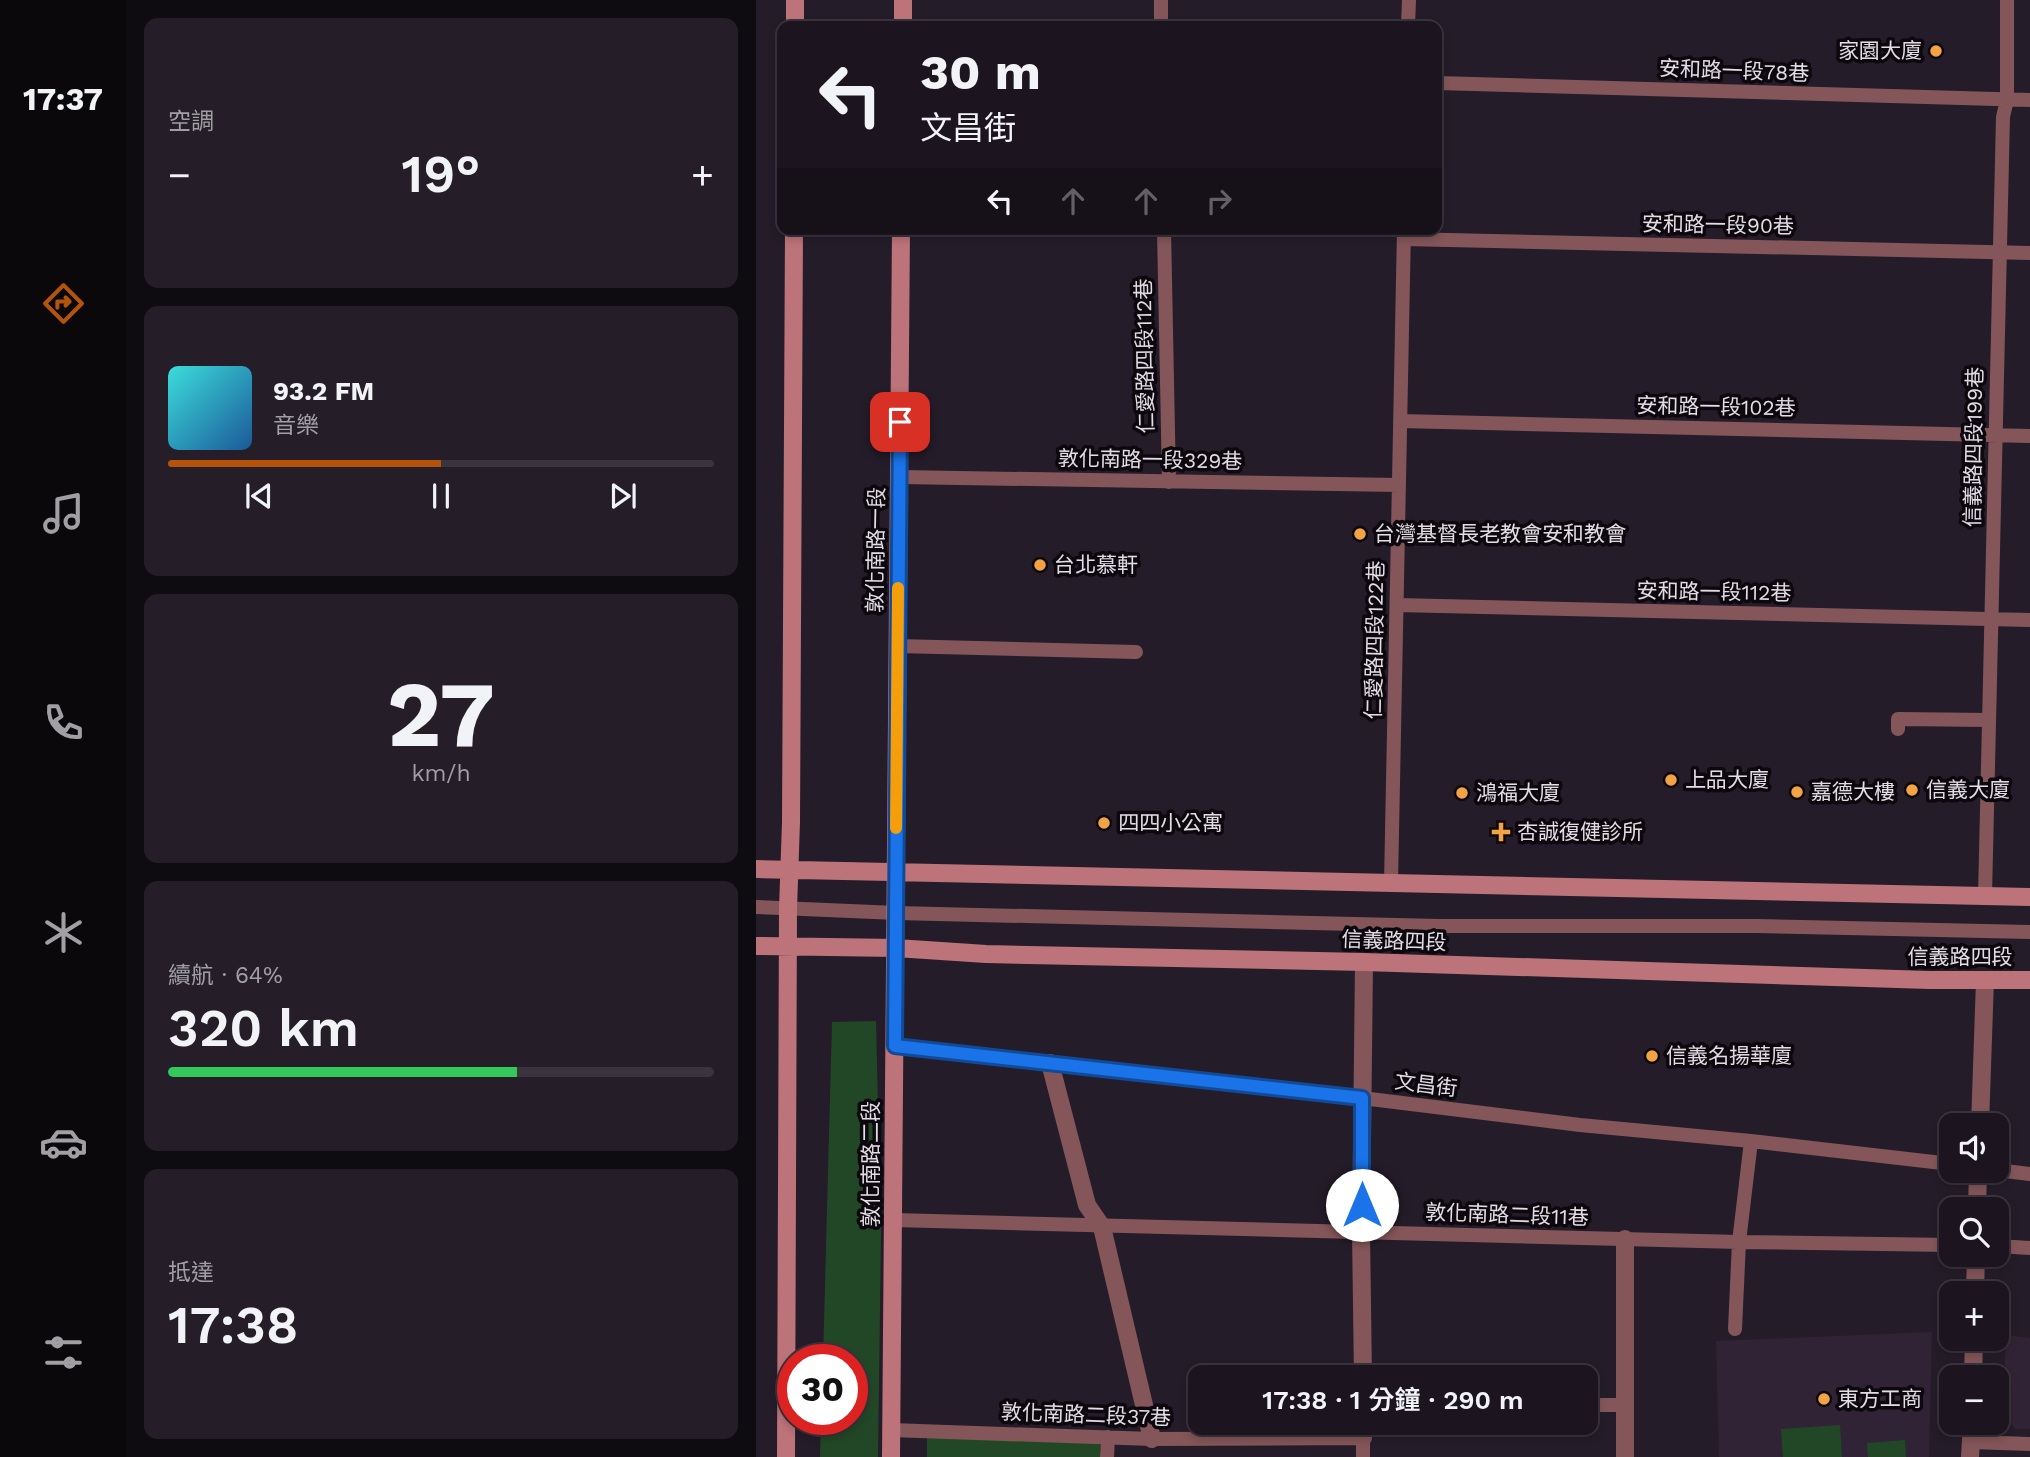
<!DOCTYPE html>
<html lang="zh-TW">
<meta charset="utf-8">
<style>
body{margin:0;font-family:"Work Sans","Noto Sans TC",sans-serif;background:#251e28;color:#f1f3f6;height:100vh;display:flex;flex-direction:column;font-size:26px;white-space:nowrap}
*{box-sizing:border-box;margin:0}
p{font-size:23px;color:#a09fa4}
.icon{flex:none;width:38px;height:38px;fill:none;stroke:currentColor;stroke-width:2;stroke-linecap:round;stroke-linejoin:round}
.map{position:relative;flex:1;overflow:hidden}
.drawer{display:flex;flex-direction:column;gap:18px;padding:18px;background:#0f0c11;width:630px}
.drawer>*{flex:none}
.hud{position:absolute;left:21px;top:21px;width:665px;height:214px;border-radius:14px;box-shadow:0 4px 10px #0003,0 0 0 2px #3a343d;background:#1c151f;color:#f1f3f6;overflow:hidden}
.fabs{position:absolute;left:1183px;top:1113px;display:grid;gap:14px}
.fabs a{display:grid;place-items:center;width:70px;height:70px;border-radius:14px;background:#1c151f;box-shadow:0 4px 10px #0003,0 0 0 2px #3a343d;font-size:35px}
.speed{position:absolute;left:21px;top:1344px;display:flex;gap:14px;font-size:35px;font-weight:700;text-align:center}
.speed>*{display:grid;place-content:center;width:91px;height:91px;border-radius:50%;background:#1c151f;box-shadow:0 4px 10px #0003,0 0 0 2px #3a343d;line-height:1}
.speed .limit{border:10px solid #d22;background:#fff;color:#111}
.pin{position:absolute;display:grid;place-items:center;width:60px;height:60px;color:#fff;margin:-30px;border-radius:14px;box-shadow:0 4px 10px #0006}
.me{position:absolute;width:77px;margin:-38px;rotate:0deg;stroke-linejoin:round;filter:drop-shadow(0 0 5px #0008)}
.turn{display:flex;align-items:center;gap:24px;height:147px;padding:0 28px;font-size:32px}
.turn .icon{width:91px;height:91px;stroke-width:2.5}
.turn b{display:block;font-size:49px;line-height:60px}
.lanes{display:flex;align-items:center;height:66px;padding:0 28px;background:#0003;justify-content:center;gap:35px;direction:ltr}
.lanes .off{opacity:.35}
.big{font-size:52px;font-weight:600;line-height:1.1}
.drawer .card{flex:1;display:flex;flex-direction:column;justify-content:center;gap:10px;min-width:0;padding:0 24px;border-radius:14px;background:#251e28}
.drawer .dial{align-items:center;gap:0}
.dial b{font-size:91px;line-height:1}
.song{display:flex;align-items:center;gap:21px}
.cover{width:84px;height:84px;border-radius:10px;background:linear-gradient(135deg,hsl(180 70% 55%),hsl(210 70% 35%))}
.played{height:7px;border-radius:4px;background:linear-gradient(90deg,#b45309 50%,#3a343d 50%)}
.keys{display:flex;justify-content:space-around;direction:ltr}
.heat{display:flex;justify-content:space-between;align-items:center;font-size:38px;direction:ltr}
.charge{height:10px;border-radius:5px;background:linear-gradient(90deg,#34c759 64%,#3a343d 0)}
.trip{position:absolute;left:432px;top:1365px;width:410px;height:70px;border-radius:14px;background:#1c151f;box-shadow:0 4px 10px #0003,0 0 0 2px #3a343d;font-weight:600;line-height:70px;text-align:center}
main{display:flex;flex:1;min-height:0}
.dock{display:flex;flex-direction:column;width:126px;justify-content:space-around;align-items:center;background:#0b080c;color:#a09fa4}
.dock .icon{width:49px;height:49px}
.dock .selected{color:#b45309}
.dock b{font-size:32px;color:#f1f3f6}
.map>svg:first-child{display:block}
.built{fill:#302335}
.green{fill:#224726}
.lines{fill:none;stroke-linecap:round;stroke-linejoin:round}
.service{stroke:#845659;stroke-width:14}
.minor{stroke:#845659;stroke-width:18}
.secondary{stroke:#bd737a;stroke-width:18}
.route-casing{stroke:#114b97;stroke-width:18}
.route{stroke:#1a73e8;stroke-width:12}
.slow{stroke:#f59e0b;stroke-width:12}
.poi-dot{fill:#f4a344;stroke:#0c080d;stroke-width:2.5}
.labels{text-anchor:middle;stroke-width:7;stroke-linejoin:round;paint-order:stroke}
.poi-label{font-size:21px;fill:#e2dce5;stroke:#0c080d;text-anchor:start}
.street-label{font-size:21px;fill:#e2dce5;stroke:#0c080d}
</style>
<main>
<nav class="dock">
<b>17:37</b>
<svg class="icon selected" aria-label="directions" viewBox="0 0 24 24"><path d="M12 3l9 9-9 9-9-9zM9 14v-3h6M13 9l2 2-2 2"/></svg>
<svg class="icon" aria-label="music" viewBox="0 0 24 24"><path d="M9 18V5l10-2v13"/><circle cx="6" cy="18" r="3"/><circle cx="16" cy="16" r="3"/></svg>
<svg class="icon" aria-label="phone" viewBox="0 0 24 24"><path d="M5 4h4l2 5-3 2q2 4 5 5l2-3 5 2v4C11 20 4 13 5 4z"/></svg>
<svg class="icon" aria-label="climate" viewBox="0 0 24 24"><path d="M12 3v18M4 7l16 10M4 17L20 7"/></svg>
<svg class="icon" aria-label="car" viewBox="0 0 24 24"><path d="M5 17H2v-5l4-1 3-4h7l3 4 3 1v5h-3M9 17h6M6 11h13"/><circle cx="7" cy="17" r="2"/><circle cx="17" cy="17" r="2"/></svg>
<svg class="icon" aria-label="filters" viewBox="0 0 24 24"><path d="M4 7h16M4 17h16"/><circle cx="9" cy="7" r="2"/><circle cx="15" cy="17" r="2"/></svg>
</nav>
<section class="drawer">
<div class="card"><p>空調</p>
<div class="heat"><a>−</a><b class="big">19°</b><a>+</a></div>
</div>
<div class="card">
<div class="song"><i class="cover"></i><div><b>93.2 FM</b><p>音樂</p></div></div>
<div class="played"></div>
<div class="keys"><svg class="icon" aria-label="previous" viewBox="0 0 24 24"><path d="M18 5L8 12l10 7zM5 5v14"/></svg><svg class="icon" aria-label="pause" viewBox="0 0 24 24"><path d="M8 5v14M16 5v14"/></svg><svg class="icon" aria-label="next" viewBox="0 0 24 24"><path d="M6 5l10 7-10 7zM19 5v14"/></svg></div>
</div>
<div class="card dial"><b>27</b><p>km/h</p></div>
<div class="card"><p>續航 · 64%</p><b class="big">320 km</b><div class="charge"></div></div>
<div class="card"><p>抵達</p><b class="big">17:38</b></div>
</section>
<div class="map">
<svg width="1274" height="1457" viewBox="0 0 1274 1457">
<rect width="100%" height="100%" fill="#251c29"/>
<path class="built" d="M 1176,1332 L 1173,1457 L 963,1457 L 960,1341 Z
M 1250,1335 L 1274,1338 L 1274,1429 L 1259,1429 L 1247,1414 Z"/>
<path class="green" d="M 120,1021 L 125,1234 L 122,1457 L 64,1457 L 65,1419 L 96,1419 L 96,1360 L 67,1360 L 76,1022 Z
M 1084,1425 L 1086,1457 L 1027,1457 L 1025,1429 Z
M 171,1438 L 344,1442 L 344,1457 L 171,1457 Z
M 1149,1440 L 1150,1457 L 1112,1457 L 1111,1443 Z"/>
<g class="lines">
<path class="service" d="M 405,0 L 405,26
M 652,26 L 653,0
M 681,83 L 1274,100
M 408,229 L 413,482
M 648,239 L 1274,253
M 644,421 L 1274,436
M 144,477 L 643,485
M 641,605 L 1274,620
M 141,646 L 380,652
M 1142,729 L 1142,719 L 1233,720
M 635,883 L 648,229
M 1229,896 L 1247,117 L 1251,100 L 1251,0
M 0,907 L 141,913 L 683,926 L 1001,926 L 1274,932
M 139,1046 L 606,1098 L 824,1125 L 995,1141 L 1195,1164
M 1241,1170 L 1274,1174
M 138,1220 L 983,1242 L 1195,1245
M 1241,1246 L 1274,1248
M 979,1329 L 983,1242 L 995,1141
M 830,1405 L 869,1405
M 135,1430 L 396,1439 L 607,1438 L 607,1457
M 1215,1442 L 1274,1444
M 351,1457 L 352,1437"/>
<path class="minor" d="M 294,1063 L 331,1205 L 346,1227 L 396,1439
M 1224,1125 L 1229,980
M 1221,1209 L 1222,1171
M 1219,1293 L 1220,1255
M 607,1377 L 605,1232 L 608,962
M 1217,1377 L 1218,1339
M 607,1423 L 607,1438
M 869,1457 L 869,1239
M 1214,1457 L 1216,1423"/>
<path class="secondary" d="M 39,26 L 39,0
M 147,26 L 147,0
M 0,869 L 1274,897
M 0,946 L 140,948 L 230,954 L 608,962 L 1173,980 L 1274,980
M 30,1457 L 32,909 L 35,822 L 38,229
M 135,1457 L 145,229"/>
</g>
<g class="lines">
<g class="route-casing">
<path id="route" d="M 144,422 L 139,1046 L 606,1098 L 606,1205"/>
</g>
<use href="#route" class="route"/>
<path class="slow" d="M 140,828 L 142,588"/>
</g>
<g class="poi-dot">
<circle cx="1180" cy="51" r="7"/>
<circle cx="604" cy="534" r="7"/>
<circle cx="284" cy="565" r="7"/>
<circle cx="915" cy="780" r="7"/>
<circle cx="1156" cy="790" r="7"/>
<circle cx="1041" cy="792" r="7"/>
<circle cx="706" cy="793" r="7"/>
<circle cx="348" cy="823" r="7"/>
<path d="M741.5 821.5h7v7h7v7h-7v7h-7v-7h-7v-7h7z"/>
<circle cx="896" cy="1056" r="7"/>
<circle cx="1068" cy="1399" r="7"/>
</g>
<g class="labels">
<g class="poi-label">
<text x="1166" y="58" text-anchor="end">家園大廈</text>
<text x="618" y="541">台灣基督長老教會安和教會</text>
<text x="298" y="572">台北慕軒</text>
<text x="929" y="787">上品大廈</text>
<text x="1170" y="797">信義大廈</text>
<text x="1055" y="799">嘉德大樓</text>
<text x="720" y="800">鴻福大廈</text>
<text x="362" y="830">四四小公寓</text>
<text x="761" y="839">杏誠復健診所</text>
<text x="910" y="1063">信義名揚華廈</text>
<text x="1082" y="1406">東方工商</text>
</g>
<g class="street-label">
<text transform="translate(978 71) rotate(2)" y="7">安和路一段78巷</text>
<text transform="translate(962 225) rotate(1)" y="7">安和路一段90巷</text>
<text transform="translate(389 356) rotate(-91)" y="7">仁愛路四段112巷</text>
<text transform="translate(960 407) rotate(1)" y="7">安和路一段102巷</text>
<text transform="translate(1218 447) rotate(-89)" y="7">信義路四段199巷</text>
<text transform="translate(394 460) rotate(1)" y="7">敦化南路一段329巷</text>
<text transform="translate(120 550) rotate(-89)" y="7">敦化南路一段</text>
<text transform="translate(958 592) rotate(1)" y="7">安和路一段112巷</text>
<text transform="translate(619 640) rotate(-89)" y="7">仁愛路四段122巷</text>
<text transform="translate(638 941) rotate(2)" y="7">信義路四段</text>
<text x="1204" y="964">信義路四段</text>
<text transform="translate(670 1085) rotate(7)" y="7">文昌街</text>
<text transform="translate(115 1164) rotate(-90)" y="7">敦化南路二段</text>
<text transform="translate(751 1215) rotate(2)" y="7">敦化南路二段11巷</text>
<text transform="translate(330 1415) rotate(2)" y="7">敦化南路二段37巷</text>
</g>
</g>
</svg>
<div class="fabs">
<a><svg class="icon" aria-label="sound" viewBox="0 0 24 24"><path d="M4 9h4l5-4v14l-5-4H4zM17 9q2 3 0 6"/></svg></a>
<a><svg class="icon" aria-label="search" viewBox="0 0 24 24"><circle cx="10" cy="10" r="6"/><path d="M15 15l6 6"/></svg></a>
<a>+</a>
<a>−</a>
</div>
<div class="speed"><div class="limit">30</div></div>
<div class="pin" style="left:144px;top:422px;background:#d93025"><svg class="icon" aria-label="arrive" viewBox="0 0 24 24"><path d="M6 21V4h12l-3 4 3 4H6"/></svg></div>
<svg class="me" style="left:606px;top:1205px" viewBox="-20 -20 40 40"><circle r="19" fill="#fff"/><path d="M0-13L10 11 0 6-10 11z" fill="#1a73e8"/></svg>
<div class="trip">17:38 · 1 分鐘 · 290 m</div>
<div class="hud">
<div class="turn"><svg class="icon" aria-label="left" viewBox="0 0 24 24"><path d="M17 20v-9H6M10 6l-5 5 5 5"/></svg><div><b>30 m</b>文昌街</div></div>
<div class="lanes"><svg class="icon" aria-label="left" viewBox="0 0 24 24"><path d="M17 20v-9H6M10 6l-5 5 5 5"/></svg><svg class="icon off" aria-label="ahead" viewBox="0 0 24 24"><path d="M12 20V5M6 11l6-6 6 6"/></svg><svg class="icon off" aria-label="ahead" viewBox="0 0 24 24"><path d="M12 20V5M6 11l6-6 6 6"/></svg><svg class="icon off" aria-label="right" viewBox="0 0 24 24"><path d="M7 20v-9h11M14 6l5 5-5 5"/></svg></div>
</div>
</div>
</main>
